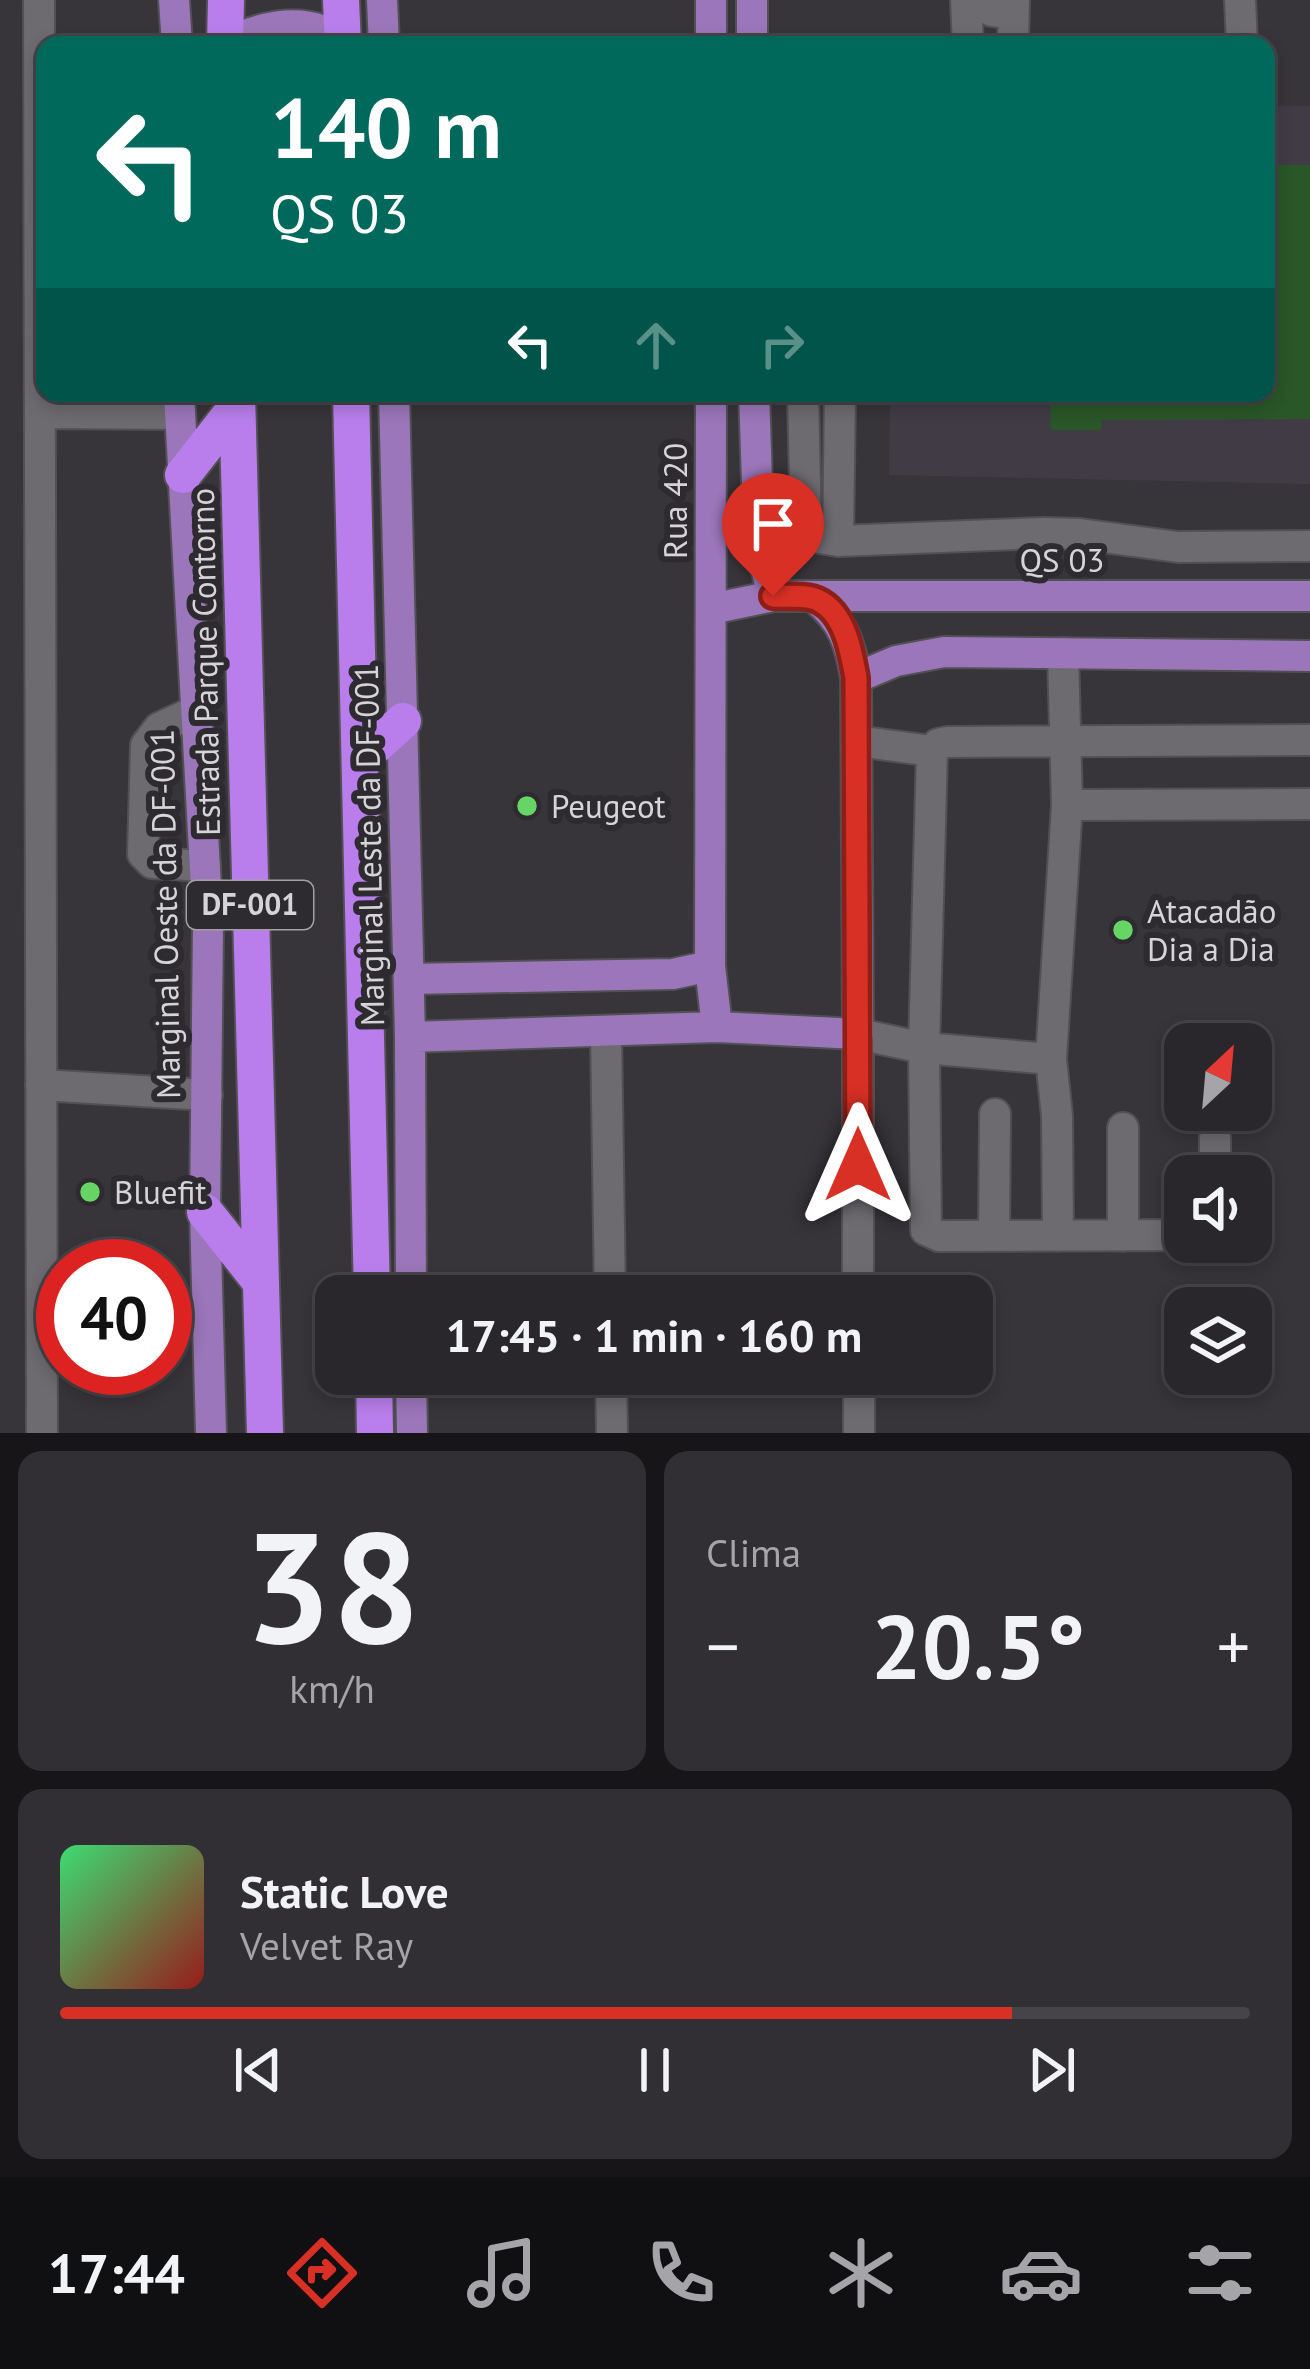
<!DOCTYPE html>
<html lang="pt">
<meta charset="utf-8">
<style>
body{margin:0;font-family:"PT Sans",sans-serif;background:#312f34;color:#f1f3f6;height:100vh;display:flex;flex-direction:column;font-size:45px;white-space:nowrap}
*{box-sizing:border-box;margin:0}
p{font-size:39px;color:#a5a5a9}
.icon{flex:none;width:66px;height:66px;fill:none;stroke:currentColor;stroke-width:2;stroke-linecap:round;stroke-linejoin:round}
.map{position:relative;height:1433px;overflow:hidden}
.drawer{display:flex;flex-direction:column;gap:18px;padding:18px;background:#171518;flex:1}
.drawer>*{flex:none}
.guide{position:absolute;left:36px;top:36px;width:1239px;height:366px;border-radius:24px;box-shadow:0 6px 18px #0003,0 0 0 3px #454448;background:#00695c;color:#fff;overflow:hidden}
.needle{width:78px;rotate:26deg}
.tools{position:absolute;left:1164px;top:1023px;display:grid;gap:24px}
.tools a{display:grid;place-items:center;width:108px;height:108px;border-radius:24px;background:#29272c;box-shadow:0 6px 18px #0003,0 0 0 3px #454448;font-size:60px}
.speed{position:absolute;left:36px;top:1239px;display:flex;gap:24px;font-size:60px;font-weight:700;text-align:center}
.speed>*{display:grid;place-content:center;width:156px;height:156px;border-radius:50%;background:#29272c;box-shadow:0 6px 18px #0003,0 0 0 3px #454448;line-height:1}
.speed .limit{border:18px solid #d22;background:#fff;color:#111}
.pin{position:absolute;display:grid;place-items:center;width:102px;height:102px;color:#fff;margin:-123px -51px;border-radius:50% 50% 50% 0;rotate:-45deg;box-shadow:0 0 12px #0007}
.pin .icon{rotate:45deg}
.me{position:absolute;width:132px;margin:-66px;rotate:0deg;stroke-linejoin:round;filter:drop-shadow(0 0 9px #0008)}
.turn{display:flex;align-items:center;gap:42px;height:252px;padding:0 36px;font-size:54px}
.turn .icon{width:156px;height:156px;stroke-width:2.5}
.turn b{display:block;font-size:84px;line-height:102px}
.lanes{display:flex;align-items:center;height:114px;padding:0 36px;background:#0003;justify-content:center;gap:60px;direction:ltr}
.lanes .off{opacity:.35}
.big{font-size:90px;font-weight:800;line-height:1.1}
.drawer .widget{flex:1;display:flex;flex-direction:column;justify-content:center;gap:18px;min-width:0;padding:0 42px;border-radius:24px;background:#312f34}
.drawer .dial{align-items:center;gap:0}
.dial b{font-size:156px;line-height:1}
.song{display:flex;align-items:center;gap:36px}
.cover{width:144px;height:144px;border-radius:18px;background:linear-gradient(135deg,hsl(140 70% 55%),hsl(0 70% 35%))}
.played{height:12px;border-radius:6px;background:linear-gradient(90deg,#d93025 80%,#454448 80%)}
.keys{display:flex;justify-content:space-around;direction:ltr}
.heat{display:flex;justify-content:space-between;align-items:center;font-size:66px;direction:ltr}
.drawer .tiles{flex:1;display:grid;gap:18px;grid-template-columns:1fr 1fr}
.widget:last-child{grid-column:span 2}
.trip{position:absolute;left:315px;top:1275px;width:678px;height:120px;border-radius:24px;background:#29272c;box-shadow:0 6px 18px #0003,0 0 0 3px #454448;font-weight:800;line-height:120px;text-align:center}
.tab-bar{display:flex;height:192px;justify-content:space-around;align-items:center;background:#101012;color:#a5a5a9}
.tab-bar .icon{width:84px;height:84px}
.tab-bar .current{color:#d93025}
.tab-bar b{font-size:54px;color:#f1f3f6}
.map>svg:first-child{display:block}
.built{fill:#413b46}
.green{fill:#295728}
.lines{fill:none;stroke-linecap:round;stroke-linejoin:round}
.minor-casing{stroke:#515054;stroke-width:34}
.major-casing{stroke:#515054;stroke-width:34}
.highway-casing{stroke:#515054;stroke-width:40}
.minor{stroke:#6d6a70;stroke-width:30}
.major{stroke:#9b76ba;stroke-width:30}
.highway{stroke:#b97eec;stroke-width:36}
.route-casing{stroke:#8d1f18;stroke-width:30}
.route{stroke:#d93025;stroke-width:21}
.poi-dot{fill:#67d466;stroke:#2d2a30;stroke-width:4.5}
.labels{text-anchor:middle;stroke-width:12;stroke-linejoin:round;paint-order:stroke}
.shield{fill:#2d2a30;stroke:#a3a1a5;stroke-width:3}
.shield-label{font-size:30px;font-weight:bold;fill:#d5d4d7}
.street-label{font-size:33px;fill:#d5d4d7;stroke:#2d2a30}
.poi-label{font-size:33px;fill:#d5d4d7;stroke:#2d2a30;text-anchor:start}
</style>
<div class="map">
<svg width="1310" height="1433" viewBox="0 0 1310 1433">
<rect width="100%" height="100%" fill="#37343a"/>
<path class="built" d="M 1266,106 L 1310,106 L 1310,484 L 889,475 L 890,393 L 1266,393 Z"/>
<path class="green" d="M 1266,165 L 1310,165 L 1310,419 L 1102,420 L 1101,430 L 1051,430 L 1050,401 L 1056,393 L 1266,393 Z"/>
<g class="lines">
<g class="minor-casing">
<path id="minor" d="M 39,0 L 42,1433
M 966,0 L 968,45
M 989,0 L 991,11 L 1013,14
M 1240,0 L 1242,45
M 1013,45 L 1014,0
M 803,393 L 806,527 L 814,537 L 838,541 L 1044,533 L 1080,534 L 1178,547 L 1310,546
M 40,413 L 180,414
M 838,541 L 840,393
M 196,711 L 159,728 L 146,745 L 143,854 L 152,863 L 205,866
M 857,741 L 932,751
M 1067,805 L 1310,804
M 606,1032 L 610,1296
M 41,1085 L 207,1095
M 1123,1128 L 1123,1236
M 1215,1138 L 1215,1176
M 1185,1235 L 939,1236 L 926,1230 L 924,1048 L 932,751 L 938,744 L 947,742 L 1310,740
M 994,1236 L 995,1114
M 1058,1236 L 1057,1116 L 1051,1059 L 1067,805 L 1063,653
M 858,1296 L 858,1034 L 924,1048 L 1051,1059
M 165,1312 L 207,1312
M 611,1374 L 612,1433
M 859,1374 L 859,1433"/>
</g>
<g class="major-casing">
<path id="major" d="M 174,0 L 177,45
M 382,0 L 384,45
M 711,0 L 711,45
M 752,0 L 752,45
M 222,45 C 263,25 309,13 347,45
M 179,393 L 208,924 L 205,1212 L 211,1433
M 394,393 L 410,1037 L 411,1296
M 711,393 L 710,966 L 717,1027
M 754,393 L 759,540 L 773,596
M 711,609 L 773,596 L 1310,596
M 856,678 L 896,661 L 944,652 L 1310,656
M 409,979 L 673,974 L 710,966
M 410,1037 L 717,1027 L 858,1034 L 856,678 C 850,643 843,621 815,598
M 411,1374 L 412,1433"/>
</g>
<g class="highway-casing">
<path id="highway" d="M 341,0 L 343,45
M 225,45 L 226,0
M 237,393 L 265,1433
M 351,393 L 372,1296
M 183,475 L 237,406
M 360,760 L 403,721
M 205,1212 L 259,1280
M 374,1374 L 375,1433"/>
</g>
<use href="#minor" class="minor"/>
<use href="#major" class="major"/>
<use href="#highway" class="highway"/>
</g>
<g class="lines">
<g class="route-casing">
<path id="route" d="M 773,596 C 785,597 800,595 812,598 C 844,607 851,650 856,678 L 858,1165"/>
</g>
<use href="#route" class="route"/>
</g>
<g class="poi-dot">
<circle cx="527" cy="806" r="12"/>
<circle cx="1123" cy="930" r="12"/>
<circle cx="90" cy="1192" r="12"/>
</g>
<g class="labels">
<rect class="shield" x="187" y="881" width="126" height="48" rx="9"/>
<g class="shield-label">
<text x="250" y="915">DF-001</text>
</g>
<g class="street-label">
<text transform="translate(675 501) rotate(-90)" y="12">Rua 420</text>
<text x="1062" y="572">QS 03</text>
<text transform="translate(205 662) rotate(-91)" y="12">Estrada Parque Contorno</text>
<text transform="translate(369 845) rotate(-91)" y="12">Marginal Leste da DF-001</text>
<text transform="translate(165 914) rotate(-91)" y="12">Marginal Oeste da DF-001</text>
</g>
<g class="poi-label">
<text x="551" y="818">Peugeot</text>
<text x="1147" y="923">Atacadão<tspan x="1147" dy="38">Dia a Dia</tspan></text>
<text x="114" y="1204">Bluefit</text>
</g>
</g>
</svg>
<div class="tools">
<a><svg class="needle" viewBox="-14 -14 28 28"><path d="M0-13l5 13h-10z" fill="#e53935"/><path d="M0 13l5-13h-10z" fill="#a5a5a9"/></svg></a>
<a><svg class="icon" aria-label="sound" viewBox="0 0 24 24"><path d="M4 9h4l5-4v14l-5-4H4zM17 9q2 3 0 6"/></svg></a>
<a><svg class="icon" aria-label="layers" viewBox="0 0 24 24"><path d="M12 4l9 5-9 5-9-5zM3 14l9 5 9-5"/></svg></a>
</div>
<div class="speed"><div class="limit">40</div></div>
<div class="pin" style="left:773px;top:596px;background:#d93025"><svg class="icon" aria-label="arrive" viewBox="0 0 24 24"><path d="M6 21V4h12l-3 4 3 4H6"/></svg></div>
<svg class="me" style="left:858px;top:1165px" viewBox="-20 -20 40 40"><path d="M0-17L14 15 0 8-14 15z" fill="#d93025" stroke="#fff" stroke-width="4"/></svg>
<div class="trip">17:45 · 1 min · 160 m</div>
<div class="guide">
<div class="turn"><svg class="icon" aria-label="left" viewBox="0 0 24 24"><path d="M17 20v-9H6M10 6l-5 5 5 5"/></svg><div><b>140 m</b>QS 03</div></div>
<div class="lanes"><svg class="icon" aria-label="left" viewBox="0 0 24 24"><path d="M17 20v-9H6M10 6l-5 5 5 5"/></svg><svg class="icon off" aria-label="ahead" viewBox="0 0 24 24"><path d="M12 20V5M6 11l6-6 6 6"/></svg><svg class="icon off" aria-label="right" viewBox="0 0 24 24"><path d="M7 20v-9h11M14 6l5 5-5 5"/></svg></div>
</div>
</div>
<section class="drawer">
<div class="tiles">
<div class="widget dial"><b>38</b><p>km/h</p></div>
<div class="widget"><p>Clima</p>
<div class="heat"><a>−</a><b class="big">20.5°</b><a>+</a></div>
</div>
<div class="widget">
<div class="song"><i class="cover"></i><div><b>Static Love</b><p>Velvet Ray</p></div></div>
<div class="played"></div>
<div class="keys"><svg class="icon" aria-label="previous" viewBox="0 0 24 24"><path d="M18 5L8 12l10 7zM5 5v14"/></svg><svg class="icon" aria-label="pause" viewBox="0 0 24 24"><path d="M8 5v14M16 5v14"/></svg><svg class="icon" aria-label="next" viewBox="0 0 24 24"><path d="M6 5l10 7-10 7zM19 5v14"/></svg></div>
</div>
</div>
</section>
<nav class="tab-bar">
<b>17:44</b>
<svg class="icon current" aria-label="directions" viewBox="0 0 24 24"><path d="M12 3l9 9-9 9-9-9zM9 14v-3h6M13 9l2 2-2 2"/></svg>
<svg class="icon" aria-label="music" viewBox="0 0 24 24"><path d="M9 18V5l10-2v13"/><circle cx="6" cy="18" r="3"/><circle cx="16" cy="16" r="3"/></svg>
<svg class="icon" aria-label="phone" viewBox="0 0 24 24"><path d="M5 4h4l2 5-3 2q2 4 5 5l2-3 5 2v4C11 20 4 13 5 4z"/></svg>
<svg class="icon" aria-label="climate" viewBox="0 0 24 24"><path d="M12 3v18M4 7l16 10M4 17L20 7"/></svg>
<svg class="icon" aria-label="car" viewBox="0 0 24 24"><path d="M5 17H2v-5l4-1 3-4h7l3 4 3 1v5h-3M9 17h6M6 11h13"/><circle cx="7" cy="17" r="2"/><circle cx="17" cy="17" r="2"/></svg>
<svg class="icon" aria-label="filters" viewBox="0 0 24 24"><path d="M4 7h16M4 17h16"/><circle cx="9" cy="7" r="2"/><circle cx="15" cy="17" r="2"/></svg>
</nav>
